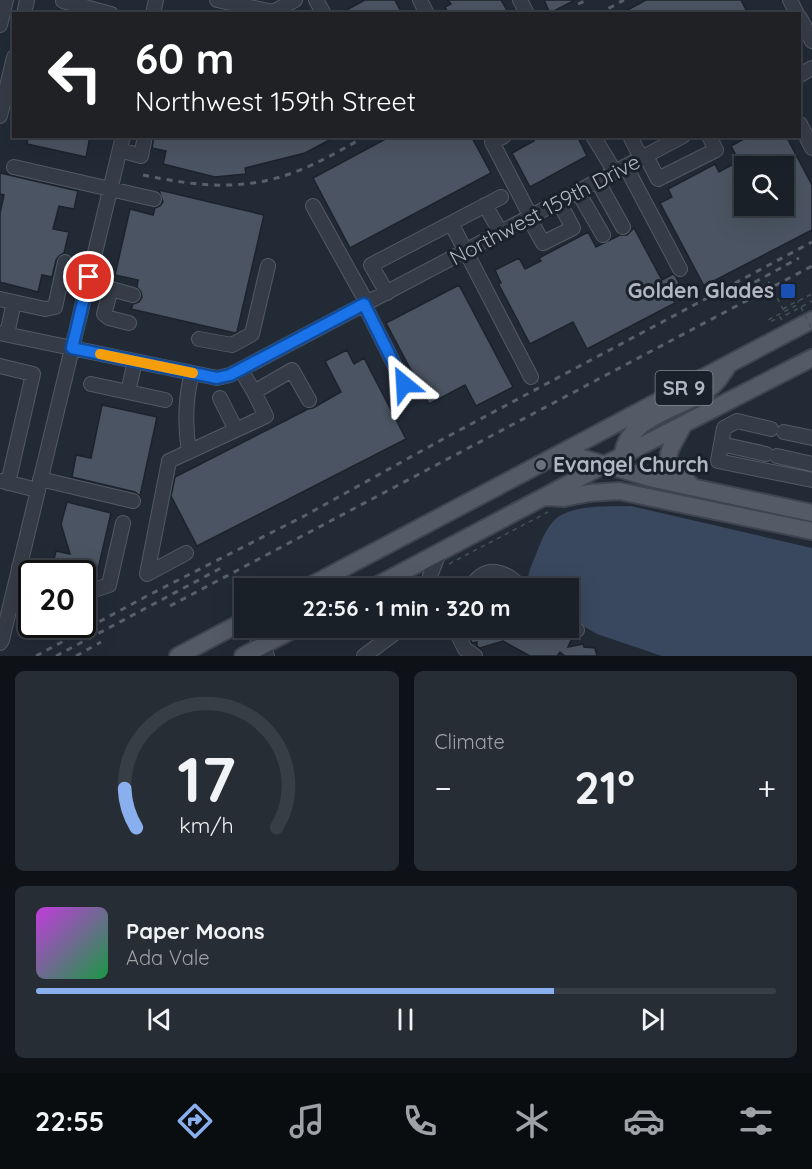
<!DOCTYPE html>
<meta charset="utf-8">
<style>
body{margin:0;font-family:Quicksand,sans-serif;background:#272d34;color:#f1f3f6;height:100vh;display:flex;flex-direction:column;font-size:22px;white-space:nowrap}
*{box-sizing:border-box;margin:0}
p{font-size:20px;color:#9fa3a8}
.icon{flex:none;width:33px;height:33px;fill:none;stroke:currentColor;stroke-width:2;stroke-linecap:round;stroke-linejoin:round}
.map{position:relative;height:656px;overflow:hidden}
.panel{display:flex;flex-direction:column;gap:15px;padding:15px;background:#0e1216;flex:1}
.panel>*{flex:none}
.banner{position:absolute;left:12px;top:12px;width:789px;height:126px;border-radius:0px;box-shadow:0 6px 24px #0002,0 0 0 2px #383e45;background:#202124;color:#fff;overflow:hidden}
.buttons{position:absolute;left:734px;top:156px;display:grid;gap:12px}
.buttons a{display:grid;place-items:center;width:60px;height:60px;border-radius:0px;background:#1a2028;box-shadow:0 6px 24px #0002,0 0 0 2px #383e45;font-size:30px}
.speed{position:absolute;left:18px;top:560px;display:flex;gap:12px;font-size:30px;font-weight:700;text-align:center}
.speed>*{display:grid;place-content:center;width:78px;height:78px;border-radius:50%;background:#1a2028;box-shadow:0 6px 24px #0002,0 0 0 2px #383e45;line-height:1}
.speed .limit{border:3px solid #111;border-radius:9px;background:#fff;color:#111}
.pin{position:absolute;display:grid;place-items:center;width:51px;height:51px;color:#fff;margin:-26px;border:3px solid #fff;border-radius:50%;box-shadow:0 2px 6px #0007}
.me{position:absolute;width:66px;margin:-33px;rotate:333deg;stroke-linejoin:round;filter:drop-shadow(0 0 4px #0008)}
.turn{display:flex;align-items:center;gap:21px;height:126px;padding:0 24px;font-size:27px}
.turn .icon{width:78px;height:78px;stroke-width:2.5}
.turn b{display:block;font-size:42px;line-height:51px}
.big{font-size:45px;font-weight:700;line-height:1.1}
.panel .card{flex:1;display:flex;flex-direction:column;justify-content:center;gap:9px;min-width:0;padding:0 21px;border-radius:9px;background:#272d34}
.panel .dial{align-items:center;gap:0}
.dial svg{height:156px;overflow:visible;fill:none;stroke:#383e45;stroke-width:7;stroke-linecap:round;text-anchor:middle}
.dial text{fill:#f1f3f6;stroke:none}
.song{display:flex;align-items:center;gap:18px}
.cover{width:72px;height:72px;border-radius:9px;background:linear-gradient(135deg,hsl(290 70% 55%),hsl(140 70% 35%))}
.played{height:6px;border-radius:3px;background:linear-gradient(90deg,#8aafee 70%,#383e45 70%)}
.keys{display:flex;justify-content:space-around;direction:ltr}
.heat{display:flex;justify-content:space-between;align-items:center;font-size:33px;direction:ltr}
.panel .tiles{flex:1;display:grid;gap:15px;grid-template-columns:1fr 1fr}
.card:last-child{grid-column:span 2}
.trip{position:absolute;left:234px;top:578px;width:345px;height:60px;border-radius:0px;background:#1a2028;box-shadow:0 6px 24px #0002,0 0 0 2px #383e45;font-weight:700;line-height:60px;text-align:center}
.dock{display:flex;height:96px;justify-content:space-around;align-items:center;background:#0a0d10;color:#9fa3a8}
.dock .icon{width:42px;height:42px}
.dock .active{color:#8aafee}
.dock b{font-size:27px;color:#f1f3f6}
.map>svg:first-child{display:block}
.water{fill:#39485e}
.building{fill:#4b5462;stroke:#1d232d;stroke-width:1.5;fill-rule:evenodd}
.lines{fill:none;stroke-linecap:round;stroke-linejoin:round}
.minor-casing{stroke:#535a64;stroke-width:16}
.major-casing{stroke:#3f4550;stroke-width:20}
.path{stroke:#425255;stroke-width:1.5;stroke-dasharray:4.5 4.5;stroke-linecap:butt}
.minor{stroke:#363c47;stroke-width:14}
.major{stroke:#545b67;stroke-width:16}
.rail{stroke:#58606d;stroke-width:3;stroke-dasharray:6 6;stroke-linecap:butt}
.path-bridge{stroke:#425255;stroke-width:1.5;stroke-dasharray:4.5 4.5;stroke-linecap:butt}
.route-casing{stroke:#114b97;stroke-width:15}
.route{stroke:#1a73e8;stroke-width:10}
.slow{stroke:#f59e0b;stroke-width:10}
.transit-dot{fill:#1a4fb4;stroke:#1b212b;stroke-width:2}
.worship-dot{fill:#6b7280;stroke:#1b212b;stroke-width:2}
.labels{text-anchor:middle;stroke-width:6;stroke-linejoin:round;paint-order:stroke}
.shield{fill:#1b212b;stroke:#838a95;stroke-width:1.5}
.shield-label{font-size:20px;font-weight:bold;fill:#b0b7c3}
.street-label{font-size:21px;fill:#b0b7c3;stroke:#1b212b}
.poi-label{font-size:21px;font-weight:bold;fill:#b0b7c3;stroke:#1b212b;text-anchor:end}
</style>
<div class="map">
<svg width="812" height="656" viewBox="0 0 812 656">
<rect width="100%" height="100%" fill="#222a36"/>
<path class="water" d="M 631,506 L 812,548 L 812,656 L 662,656 L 597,634 L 569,618 L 568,588 L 530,588 C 525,579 531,566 535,557 C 540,544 546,526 558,517 C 578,504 609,507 631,506 Z"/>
<path class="building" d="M 365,0 L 395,0 L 402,14 L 339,14 Z
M 448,0 L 501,0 L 509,14 L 449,14 L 445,7 L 451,4 Z
M 544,0 L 575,0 L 550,13 Z
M 646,0 L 741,0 L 748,14 L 620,14 Z
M 28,136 L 90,136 L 86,157 L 27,144 Z
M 154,136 L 337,136 L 305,153 L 245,168 L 246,174 L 215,177 L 163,164 L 166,151 L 152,148 Z
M 391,136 L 471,136 L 491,173 L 350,248 L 313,178 Z
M 532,136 L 577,136 L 587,156 L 530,187 L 512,153 L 534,141 Z
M 749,136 L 786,136 L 812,185 L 812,230 L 704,286 L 660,203 L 672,197 L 668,189 L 715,164 L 719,172 L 739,161 L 731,146 ZM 744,166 L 783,166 L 783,206 L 744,206 Z
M 0,173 L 78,191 L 74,209 L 59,206 L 53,229 L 69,232 L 64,253 L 59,256 L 56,260 L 52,277 L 42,275 L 38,292 L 0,282 L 0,213 L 4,195 L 0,194 Z
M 159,190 L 264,215 L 237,332 L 235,333 L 131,309 L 133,304 L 139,302 L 142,297 L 141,292 L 137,287 L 138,280 L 115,275 L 130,209 L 153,215 L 155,208 L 160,206 L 163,202 Z
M 634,228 L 662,280 L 673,274 L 676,277 L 683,291 L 672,298 L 675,303 L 587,349 L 573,322 L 530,344 L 498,283 L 501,283 L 495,270 L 519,258 L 525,269 L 541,261 L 539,258 L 588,232 L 596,247 L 620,235 L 627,235 Z
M 459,285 L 513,387 L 476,406 L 465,385 L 429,404 L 386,323 Z
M 347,350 L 354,364 L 364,358 L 406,439 L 197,546 L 171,496 L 175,477 L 308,409 L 313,408 L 341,392 L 325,361 Z
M 102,405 L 157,417 L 140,496 L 135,492 L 72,477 L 76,455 L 91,458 Z
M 67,502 L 111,513 L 96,578 L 82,582 L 82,573 L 51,573 L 56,551 L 70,554 L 61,524 Z
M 464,627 L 557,627 L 572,638 L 568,647 L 583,644 L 584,647 L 595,648 L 597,656 L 565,656 L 560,652 L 557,656 L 530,656 L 503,641 L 480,648 L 477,646 L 477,642 L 472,643 Z"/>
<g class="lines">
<g class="minor-casing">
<path id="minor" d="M 217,0 L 273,12 L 295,0
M 316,0 L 324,14
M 420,0 L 427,14
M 520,0 L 527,14
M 790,0 L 797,14
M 63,1 L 111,14
M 24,14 L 27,0
M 153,14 L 156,0
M 800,18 L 812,41
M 0,25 L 6,0
M 800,75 L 812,68
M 0,116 L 14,57
M 800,124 L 812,148
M 504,136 L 492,142 L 531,217
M 593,136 L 615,172
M 630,136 L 641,158
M 120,150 L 141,156 L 145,136
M 646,156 L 658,179 L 716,150 L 709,136
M 14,167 L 154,199
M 626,167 L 680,269
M 598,182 L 623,227
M 578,192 L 603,235
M 485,205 L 501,233
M 313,206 L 367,303
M 529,218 L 543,243 L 573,228 L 559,202
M 451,223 L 531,377
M 387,293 L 371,265 L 501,197
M 0,299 L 45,309 L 55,307 L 65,262
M 364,304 L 404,384
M 129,323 L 109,318 L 104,314 L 111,289 L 133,295
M 0,333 L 217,378 L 230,375 L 683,136
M 7,334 L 14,302
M 199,339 L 232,345 L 252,334 L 268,266
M 0,366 L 33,374 L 8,483
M 241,370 L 254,392 L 292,370 L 309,400
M 91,384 L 165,400
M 128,392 L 135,361
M 220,398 L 236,430
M 771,429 L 737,421 L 724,428 L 718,461 L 812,480
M 784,432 L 812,438
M 721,444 L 766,454
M 189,452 C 185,426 185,399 192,373
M 777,456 L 812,464
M 40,479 L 133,501
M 2,481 L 37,490
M 186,553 L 147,574 L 169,461 L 266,416 L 254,392
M 19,567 L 37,573
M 433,588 L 430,576 L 439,553
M 470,588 C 486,563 505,570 522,588
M 82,594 L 109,585 L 123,523
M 568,625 L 577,630
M 252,627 L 267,656
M 454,627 L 465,649 L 475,656
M 0,643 L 2,640 L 123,136
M 364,656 L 403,627"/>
</g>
<g class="major-casing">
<path id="major" d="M 684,424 C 664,460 660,458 692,486
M 557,456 L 582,458 L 654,479 L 812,513
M 623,461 C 620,417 685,409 711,387 C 717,383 721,375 726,369
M 546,497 L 564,498 L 589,493 L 619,491 L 812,531
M 306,588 L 812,320
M 372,588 L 606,464 L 812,358
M 178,656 L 244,621
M 243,656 L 298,627"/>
</g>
<path class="path" d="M 790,286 L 798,301 L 812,294
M 742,291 L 746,299
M 744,295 L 769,282
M 783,309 L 797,301
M 786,315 L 812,301
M 782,320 L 780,317 L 770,322 L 768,320 L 799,304 L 798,301
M 644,462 L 655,456
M 449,564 L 548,512"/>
<use href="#minor" class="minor"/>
<use href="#major" class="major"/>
<path class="rail" d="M 578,4 L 587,0
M 598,14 L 624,0
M 143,175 C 196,186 242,192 295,172 C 319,163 343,149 366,136
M 744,288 L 799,258
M 170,606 L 812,266
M 35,628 L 65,624
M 36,656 L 145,597 L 306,515 L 443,439 L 812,242
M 56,656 L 223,567
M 76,656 L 101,642"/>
<path class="path-bridge" d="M 769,282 L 786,315
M 801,307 L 812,330"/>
</g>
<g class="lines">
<g class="route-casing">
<path id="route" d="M 89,277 L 72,348 L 217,378 L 230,375 L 364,304 L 404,384"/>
</g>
<use href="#route" class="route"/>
<path class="slow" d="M 100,354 L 193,373"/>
</g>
<rect class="transit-dot" x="780" y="283" width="16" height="16" rx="3"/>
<circle class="worship-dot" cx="541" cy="465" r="6"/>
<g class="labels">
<rect class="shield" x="655.5" y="371" width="57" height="34" rx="4.5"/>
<g class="shield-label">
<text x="684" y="395">SR 9</text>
</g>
<g class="street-label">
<text transform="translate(545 210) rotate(-28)" y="7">Northwest 159th Drive</text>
</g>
<g class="poi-label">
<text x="774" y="298">Golden Glades</text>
<text x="553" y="472" text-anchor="start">Evangel Church</text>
</g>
</g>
</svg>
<div class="buttons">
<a><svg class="icon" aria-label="search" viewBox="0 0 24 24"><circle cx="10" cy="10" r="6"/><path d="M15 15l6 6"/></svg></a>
</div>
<div class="speed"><div class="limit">20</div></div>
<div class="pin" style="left:89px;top:277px;background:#d93025"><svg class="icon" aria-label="arrive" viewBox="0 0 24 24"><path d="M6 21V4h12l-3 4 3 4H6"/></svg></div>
<svg class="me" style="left:404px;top:384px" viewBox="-20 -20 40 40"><path d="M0-17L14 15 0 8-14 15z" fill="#1a73e8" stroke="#fff" stroke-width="4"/></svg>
<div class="trip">22:56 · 1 min · 320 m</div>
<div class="banner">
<div class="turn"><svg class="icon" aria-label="left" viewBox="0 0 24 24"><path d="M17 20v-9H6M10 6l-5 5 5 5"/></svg><div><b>60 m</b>Northwest 159th Street</div></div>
</div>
</div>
<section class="panel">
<div class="tiles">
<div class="card dial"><svg viewBox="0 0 100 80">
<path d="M14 69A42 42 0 1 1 86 69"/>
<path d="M14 69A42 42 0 0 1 8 49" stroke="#8aafee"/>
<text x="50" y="56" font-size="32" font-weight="700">17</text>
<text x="50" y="72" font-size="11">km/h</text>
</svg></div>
<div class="card"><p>Climate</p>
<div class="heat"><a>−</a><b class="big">21°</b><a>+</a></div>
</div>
<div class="card">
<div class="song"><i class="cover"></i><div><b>Paper Moons</b><p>Ada Vale</p></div></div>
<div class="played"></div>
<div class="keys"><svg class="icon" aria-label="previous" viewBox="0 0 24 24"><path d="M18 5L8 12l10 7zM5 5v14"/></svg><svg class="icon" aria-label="pause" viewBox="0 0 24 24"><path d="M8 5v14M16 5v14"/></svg><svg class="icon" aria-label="next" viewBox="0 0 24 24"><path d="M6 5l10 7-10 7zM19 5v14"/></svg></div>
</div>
</div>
</section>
<nav class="dock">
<b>22:55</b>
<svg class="icon active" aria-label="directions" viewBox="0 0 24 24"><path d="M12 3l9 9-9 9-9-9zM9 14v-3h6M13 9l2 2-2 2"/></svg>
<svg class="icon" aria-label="music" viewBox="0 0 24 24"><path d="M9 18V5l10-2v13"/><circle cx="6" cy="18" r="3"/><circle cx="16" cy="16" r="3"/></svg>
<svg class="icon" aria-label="phone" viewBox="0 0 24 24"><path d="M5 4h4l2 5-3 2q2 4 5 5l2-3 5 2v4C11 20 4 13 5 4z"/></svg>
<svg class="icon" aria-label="climate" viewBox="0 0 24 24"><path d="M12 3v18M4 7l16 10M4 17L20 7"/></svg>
<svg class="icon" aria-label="car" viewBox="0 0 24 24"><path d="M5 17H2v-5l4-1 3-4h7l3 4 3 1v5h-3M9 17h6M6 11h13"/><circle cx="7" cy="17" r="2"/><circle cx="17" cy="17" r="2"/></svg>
<svg class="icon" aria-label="filters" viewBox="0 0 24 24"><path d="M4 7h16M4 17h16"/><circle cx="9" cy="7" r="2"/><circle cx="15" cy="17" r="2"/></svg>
</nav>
